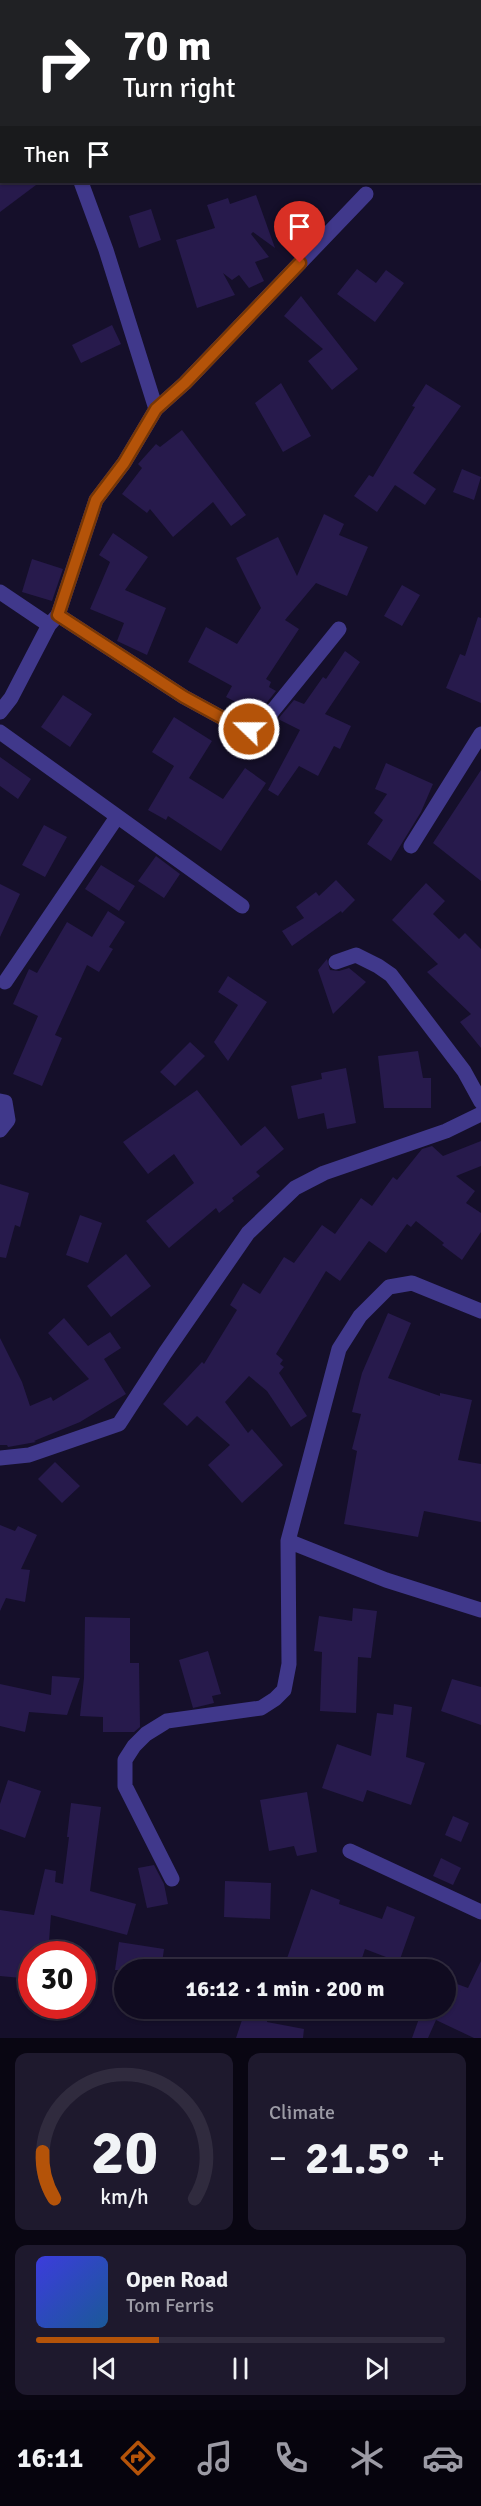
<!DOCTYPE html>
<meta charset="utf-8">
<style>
body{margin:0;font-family:Signika,sans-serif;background:#1e192d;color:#f1f3f6;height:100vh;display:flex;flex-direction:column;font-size:22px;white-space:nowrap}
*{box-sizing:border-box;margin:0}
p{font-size:20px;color:#9c9ba5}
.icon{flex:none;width:33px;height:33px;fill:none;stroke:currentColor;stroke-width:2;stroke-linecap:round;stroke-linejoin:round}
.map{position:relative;height:2038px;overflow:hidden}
.details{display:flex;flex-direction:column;gap:15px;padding:15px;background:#090612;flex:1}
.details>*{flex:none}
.banner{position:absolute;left:0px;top:0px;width:482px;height:183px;box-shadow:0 2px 4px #0004,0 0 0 2px #302b3e;background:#202124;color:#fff;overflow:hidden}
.speed{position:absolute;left:18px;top:1941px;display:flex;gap:12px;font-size:30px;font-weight:700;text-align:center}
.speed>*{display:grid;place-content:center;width:78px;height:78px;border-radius:50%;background:#100b20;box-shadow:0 2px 4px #0004,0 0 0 2px #302b3e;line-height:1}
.speed .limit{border:9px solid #d22;background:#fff;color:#111}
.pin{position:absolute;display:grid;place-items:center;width:51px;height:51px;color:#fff;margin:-62px -26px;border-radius:50% 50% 50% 0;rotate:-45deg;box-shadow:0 0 6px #0007}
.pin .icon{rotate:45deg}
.me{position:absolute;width:66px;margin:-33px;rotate:292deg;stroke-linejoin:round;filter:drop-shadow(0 0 4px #0008)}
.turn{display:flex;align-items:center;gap:21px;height:126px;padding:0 24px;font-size:27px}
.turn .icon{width:78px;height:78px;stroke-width:2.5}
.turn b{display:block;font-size:42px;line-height:51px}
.then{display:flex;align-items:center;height:57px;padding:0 24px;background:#0003;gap:12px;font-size:22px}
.big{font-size:45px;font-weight:700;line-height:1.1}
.details .tile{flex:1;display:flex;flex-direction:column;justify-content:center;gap:9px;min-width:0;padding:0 21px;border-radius:12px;background:#1e192d}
.details .dial{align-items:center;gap:0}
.dial svg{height:156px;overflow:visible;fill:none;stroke:#302b3e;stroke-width:7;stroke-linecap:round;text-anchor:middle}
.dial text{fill:#f1f3f6;stroke:none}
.song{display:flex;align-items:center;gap:18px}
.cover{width:72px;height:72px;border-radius:9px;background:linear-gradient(135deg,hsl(240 70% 55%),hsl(210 70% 35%))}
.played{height:6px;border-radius:3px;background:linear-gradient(90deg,#b45309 30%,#302b3e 30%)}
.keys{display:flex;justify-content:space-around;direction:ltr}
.heat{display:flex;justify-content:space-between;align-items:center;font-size:33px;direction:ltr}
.details .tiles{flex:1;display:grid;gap:15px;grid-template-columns:1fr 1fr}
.tile:last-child{grid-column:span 2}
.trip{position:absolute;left:114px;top:1959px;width:342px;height:60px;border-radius:30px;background:#100b20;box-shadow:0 2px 4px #0004,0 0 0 2px #302b3e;font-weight:700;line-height:60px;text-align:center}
.tabs{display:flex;height:96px;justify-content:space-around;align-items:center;background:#06040d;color:#9c9ba5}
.tabs .icon{width:42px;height:42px}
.tabs .on{color:#b45309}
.tabs b{font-size:27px;color:#f1f3f6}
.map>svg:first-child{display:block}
.building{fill:#271a4c}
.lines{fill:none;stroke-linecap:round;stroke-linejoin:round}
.street{stroke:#40388b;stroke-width:15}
.route-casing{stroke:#753606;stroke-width:15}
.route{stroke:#b45309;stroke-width:10}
</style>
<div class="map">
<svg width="481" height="2038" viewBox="0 0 481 2038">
<rect width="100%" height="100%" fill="#150f2a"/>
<path class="building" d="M 0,182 L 40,182 L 0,212 Z
M 256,195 L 275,248 L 253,232 L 251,234 L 269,257 L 255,262 L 264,281 L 249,288 L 239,275 L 232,280 L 223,273 L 235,295 L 197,308 L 176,240 L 215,228 L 207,205 L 228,198 L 230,204 Z
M 151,209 L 161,240 L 139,248 L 129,216 Z
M 357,269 L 376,283 L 386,270 L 404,283 L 375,322 L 337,294 Z
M 301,296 L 358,369 L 332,390 L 308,361 L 323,349 L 284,316 Z
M 112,325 L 121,344 L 81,363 L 72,345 Z
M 281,383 L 311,436 L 283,452 L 255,403 Z
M 426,384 L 461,406 L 413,473 L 436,489 L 425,505 L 395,485 L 377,512 L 354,496 L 369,475 L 373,477 L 415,407 L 412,406 Z
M 182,430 L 246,515 L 231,526 L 213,502 L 173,537 L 150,509 L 147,513 L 122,494 L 142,468 L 138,464 L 156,444 L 160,447 Z
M 462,469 L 481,477 L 474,500 L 453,492 Z
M 324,514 L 344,524 L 339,535 L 368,547 L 347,596 L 316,583 L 285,620 L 299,629 L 266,679 L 271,682 L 269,687 L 276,691 L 260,711 L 257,709 L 255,712 L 226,697 L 232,686 L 188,662 L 206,627 L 237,644 L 261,608 L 236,558 L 278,537 L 297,576 Z
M 113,533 L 148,557 L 125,590 L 166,608 L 147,655 L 117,641 L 124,623 L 90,609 L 110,562 L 99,555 Z
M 32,559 L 63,569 L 52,601 L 22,592 Z
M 402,585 L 420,595 L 402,626 L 384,616 Z
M 478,617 L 481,618 L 481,703 L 446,688 L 460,654 L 465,656 Z
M 345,651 L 360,662 L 325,714 L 351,726 L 340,749 L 334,746 L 318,776 L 299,766 L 278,796 L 268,790 L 300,730 L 278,719 L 294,700 L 304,704 L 323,677 L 326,679 Z
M 63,695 L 92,714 L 70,747 L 41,727 Z
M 174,717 L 212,741 L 189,778 L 223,799 L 245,768 L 266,783 L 221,851 L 168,816 L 166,820 L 148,810 L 174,766 L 152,752 Z
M 0,757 L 31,779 L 18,799 L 0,786 Z
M 386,763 L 433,784 L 421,812 L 391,861 L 367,844 L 383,820 L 374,813 L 387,794 L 375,789 Z
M 481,770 L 481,881 L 433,843 Z
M 44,825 L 67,837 L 45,877 L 22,865 Z
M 156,856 L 180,874 L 164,898 L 138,881 Z
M 101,865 L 135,886 L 119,911 L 85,889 Z
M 336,880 L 355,900 L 342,913 L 341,911 L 292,946 L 282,931 L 304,918 L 296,907 L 316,892 L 319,896 Z
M 426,883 L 445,901 L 433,914 L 459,939 L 465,933 L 481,949 L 481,1048 L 460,1022 L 471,1014 L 427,972 L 438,964 L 392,920 Z
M 0,884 L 20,894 L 0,937 Z
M 108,911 L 125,922 L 109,947 L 113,949 L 99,972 L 87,965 L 55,1035 L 62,1038 L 42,1086 L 13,1074 L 38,1016 L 13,1004 L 29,969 L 37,973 L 67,922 L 92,937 Z
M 327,959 L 330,970 L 339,971 L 349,968 L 366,982 L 333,1014 L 318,970 Z
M 228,976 L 267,1002 L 228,1061 L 214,1042 L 238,1005 L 218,992 Z
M 190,1042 L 205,1056 L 175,1086 L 160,1072 Z
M 418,1051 L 423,1078 L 431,1078 L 431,1108 L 384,1108 L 378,1056 Z
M 346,1068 L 356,1123 L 327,1129 L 324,1113 L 298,1119 L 291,1086 L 322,1079 L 321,1073 Z
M 197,1090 L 241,1146 L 265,1126 L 284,1149 L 256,1172 L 260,1176 L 232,1198 L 234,1201 L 219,1213 L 216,1208 L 169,1248 L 146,1221 L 194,1183 L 174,1154 L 148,1174 L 123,1142 Z
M 481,1141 L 481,1166 L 456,1176 L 475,1191 L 466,1203 L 481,1213 L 481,1232 L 462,1260 L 442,1245 L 444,1243 L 416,1221 L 411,1227 L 407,1224 L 386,1253 L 369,1241 L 340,1281 L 326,1271 L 276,1354 L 283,1360 L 280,1364 L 284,1367 L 279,1373 L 307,1416 L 291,1427 L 267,1391 L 249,1376 L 225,1402 L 248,1433 L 252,1429 L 283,1465 L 242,1503 L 208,1465 L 230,1445 L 197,1416 L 187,1426 L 163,1404 L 202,1362 L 204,1364 L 237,1310 L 230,1305 L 243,1283 L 260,1294 L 284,1257 L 294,1263 L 322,1225 L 335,1234 L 361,1198 L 372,1206 L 393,1177 L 397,1180 L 422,1149 L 432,1146 L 443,1156 Z
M 0,1184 L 29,1193 L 20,1227 L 15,1225 L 6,1258 L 0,1257 Z
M 80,1215 L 102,1223 L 88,1263 L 66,1255 Z
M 126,1254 L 151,1286 L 111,1317 L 87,1286 Z
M 388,1313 L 411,1323 L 388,1378 L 440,1396 L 440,1393 L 472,1400 L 458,1460 L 481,1464 L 481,1522 L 424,1511 L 418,1537 L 344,1524 L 357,1451 L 352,1449 L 361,1414 L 352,1412 L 362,1373 Z
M 64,1318 L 88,1346 L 110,1332 L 121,1348 L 104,1359 L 126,1394 L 80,1422 L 34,1441 L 36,1442 L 8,1447 L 7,1445 L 0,1445 L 0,1338 L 22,1382 L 30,1406 L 51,1397 L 53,1401 L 89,1379 L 48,1333 Z
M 55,1462 L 80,1486 L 62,1503 L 38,1479 Z
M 0,1525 L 15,1531 L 18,1526 L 37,1535 L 21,1569 L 30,1570 L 25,1602 L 6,1598 L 0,1611 Z
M 353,1608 L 377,1611 L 371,1658 L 358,1657 L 356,1713 L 320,1711 L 322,1652 L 314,1651 L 319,1616 L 352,1621 Z
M 85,1617 L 130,1618 L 130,1663 L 139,1663 L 140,1727 L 134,1732 L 103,1732 L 103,1717 L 80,1716 L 84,1678 Z
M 208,1651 L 221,1694 L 212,1696 L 214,1703 L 193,1708 L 179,1660 Z
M 52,1676 L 80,1678 L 67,1715 L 29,1712 L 25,1732 L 0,1726 L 0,1684 L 51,1695 Z
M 452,1679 L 481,1687 L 481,1725 L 441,1711 Z
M 394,1704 L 412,1707 L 406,1757 L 425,1763 L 411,1805 L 367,1790 L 363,1802 L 322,1788 L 337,1744 L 371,1756 L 377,1713 L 393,1715 Z
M 8,1780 L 41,1791 L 25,1838 L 0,1829 L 0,1804 Z
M 307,1792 L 317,1852 L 297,1856 L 294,1846 L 269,1851 L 260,1800 Z
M 71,1803 L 101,1807 L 90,1891 L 136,1904 L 127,1935 L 51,1915 L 48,1954 L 32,1954 L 32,1979 L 0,1976 L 0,1910 L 34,1915 L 45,1869 L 56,1871 L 55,1882 L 63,1884 L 69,1837 L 67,1837 Z
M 453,1816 L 469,1823 L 461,1842 L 445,1835 Z
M 441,1858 L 461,1868 L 453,1885 L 433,1876 Z
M 154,1865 L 164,1884 L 168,1904 L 147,1908 L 138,1868 Z
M 225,1881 L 271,1883 L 270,1919 L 224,1917 Z
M 311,1889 L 340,1900 L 339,1904 L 382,1919 L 387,1906 L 415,1917 L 399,1962 L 365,1949 L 358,1970 L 283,1970 Z
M 119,1942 L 164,1949 L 161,1970 L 115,1970 Z
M 481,1961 L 481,2038 L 474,2038 L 436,2020 L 428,2038 L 412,2038 L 421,2013 L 411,2008 L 446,2008 L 446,1980 L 468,1988 Z
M 246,2008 L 267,2008 L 267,2022 L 304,2029 L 303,2038 L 236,2038 Z"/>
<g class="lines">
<path class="street" d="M 0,49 L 2,50
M 81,182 L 106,250 L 156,409
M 0,592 L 49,625
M 58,615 L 184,697 L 239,727 L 249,729 L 262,724 L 339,629
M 0,712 L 11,698 L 49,625 L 58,615 L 96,500 L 124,463 L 156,409 L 185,383 L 366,194
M 0,732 L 242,906
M 411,846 L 481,734
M 336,962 L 356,955 L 378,966 L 391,975 L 464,1071 L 481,1102
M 5,982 L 117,817
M 0,1101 L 5,1102 L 8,1120 L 0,1130
M 0,1458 L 29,1455 L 119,1424 L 165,1353 L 248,1233 L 295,1188 L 324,1173 L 446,1131 L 481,1114
M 288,1541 L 386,1580 L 481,1610
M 350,1851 L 481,1912
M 172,1879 L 125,1786 L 125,1760 L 134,1746 L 146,1734 L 167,1721 L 261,1708 L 275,1699 L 284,1690 L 289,1664 L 288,1541 L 339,1349 L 360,1316 L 389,1287 L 412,1283 L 481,1311"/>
</g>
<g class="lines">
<g class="route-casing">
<path id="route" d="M 249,729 L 239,727 L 184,697 L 58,615 L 96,500 L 124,463 L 156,409 L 185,383 L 300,263"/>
</g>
<use href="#route" class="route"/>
</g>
</svg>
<div class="speed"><div class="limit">30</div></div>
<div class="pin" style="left:300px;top:263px;background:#d93025"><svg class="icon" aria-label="arrive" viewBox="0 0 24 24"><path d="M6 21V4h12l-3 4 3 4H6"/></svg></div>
<svg class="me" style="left:249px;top:729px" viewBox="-20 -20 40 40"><circle r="17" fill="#b45309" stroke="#fff" stroke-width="3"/><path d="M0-11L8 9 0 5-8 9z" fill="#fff"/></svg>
<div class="trip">16:12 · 1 min · 200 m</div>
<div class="banner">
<div class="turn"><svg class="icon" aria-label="right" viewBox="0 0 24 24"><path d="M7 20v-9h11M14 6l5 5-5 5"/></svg><div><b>70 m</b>Turn right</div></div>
<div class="then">Then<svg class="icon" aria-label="arrive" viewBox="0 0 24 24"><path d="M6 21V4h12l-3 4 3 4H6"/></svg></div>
</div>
</div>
<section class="details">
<div class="tiles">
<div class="tile dial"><svg viewBox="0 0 100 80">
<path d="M14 69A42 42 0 1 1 86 69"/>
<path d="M14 69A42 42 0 0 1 8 45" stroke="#b45309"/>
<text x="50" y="56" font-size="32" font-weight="700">20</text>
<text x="50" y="72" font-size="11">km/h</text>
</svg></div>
<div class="tile"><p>Climate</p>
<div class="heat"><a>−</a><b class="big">21.5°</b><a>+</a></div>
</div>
<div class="tile">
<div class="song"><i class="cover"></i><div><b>Open Road</b><p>Tom Ferris</p></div></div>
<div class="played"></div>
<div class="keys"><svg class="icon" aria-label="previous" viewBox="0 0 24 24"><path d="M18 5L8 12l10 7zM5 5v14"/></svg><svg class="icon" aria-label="pause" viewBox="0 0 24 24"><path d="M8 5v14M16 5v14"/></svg><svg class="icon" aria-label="next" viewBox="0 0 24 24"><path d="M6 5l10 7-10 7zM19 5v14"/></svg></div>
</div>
</div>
</section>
<nav class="tabs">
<b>16:11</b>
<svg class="icon on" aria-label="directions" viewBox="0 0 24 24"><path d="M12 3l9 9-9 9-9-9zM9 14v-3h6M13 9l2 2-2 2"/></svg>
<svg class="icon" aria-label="music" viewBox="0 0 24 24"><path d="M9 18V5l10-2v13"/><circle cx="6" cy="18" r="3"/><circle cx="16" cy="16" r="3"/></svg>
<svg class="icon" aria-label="phone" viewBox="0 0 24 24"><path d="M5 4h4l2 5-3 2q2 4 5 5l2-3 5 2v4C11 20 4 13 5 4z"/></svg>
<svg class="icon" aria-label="climate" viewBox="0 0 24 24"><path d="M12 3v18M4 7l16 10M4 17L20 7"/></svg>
<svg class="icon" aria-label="car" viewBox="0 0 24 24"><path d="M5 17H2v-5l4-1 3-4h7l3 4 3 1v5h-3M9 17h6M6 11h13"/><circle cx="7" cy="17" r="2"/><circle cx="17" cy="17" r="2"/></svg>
</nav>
